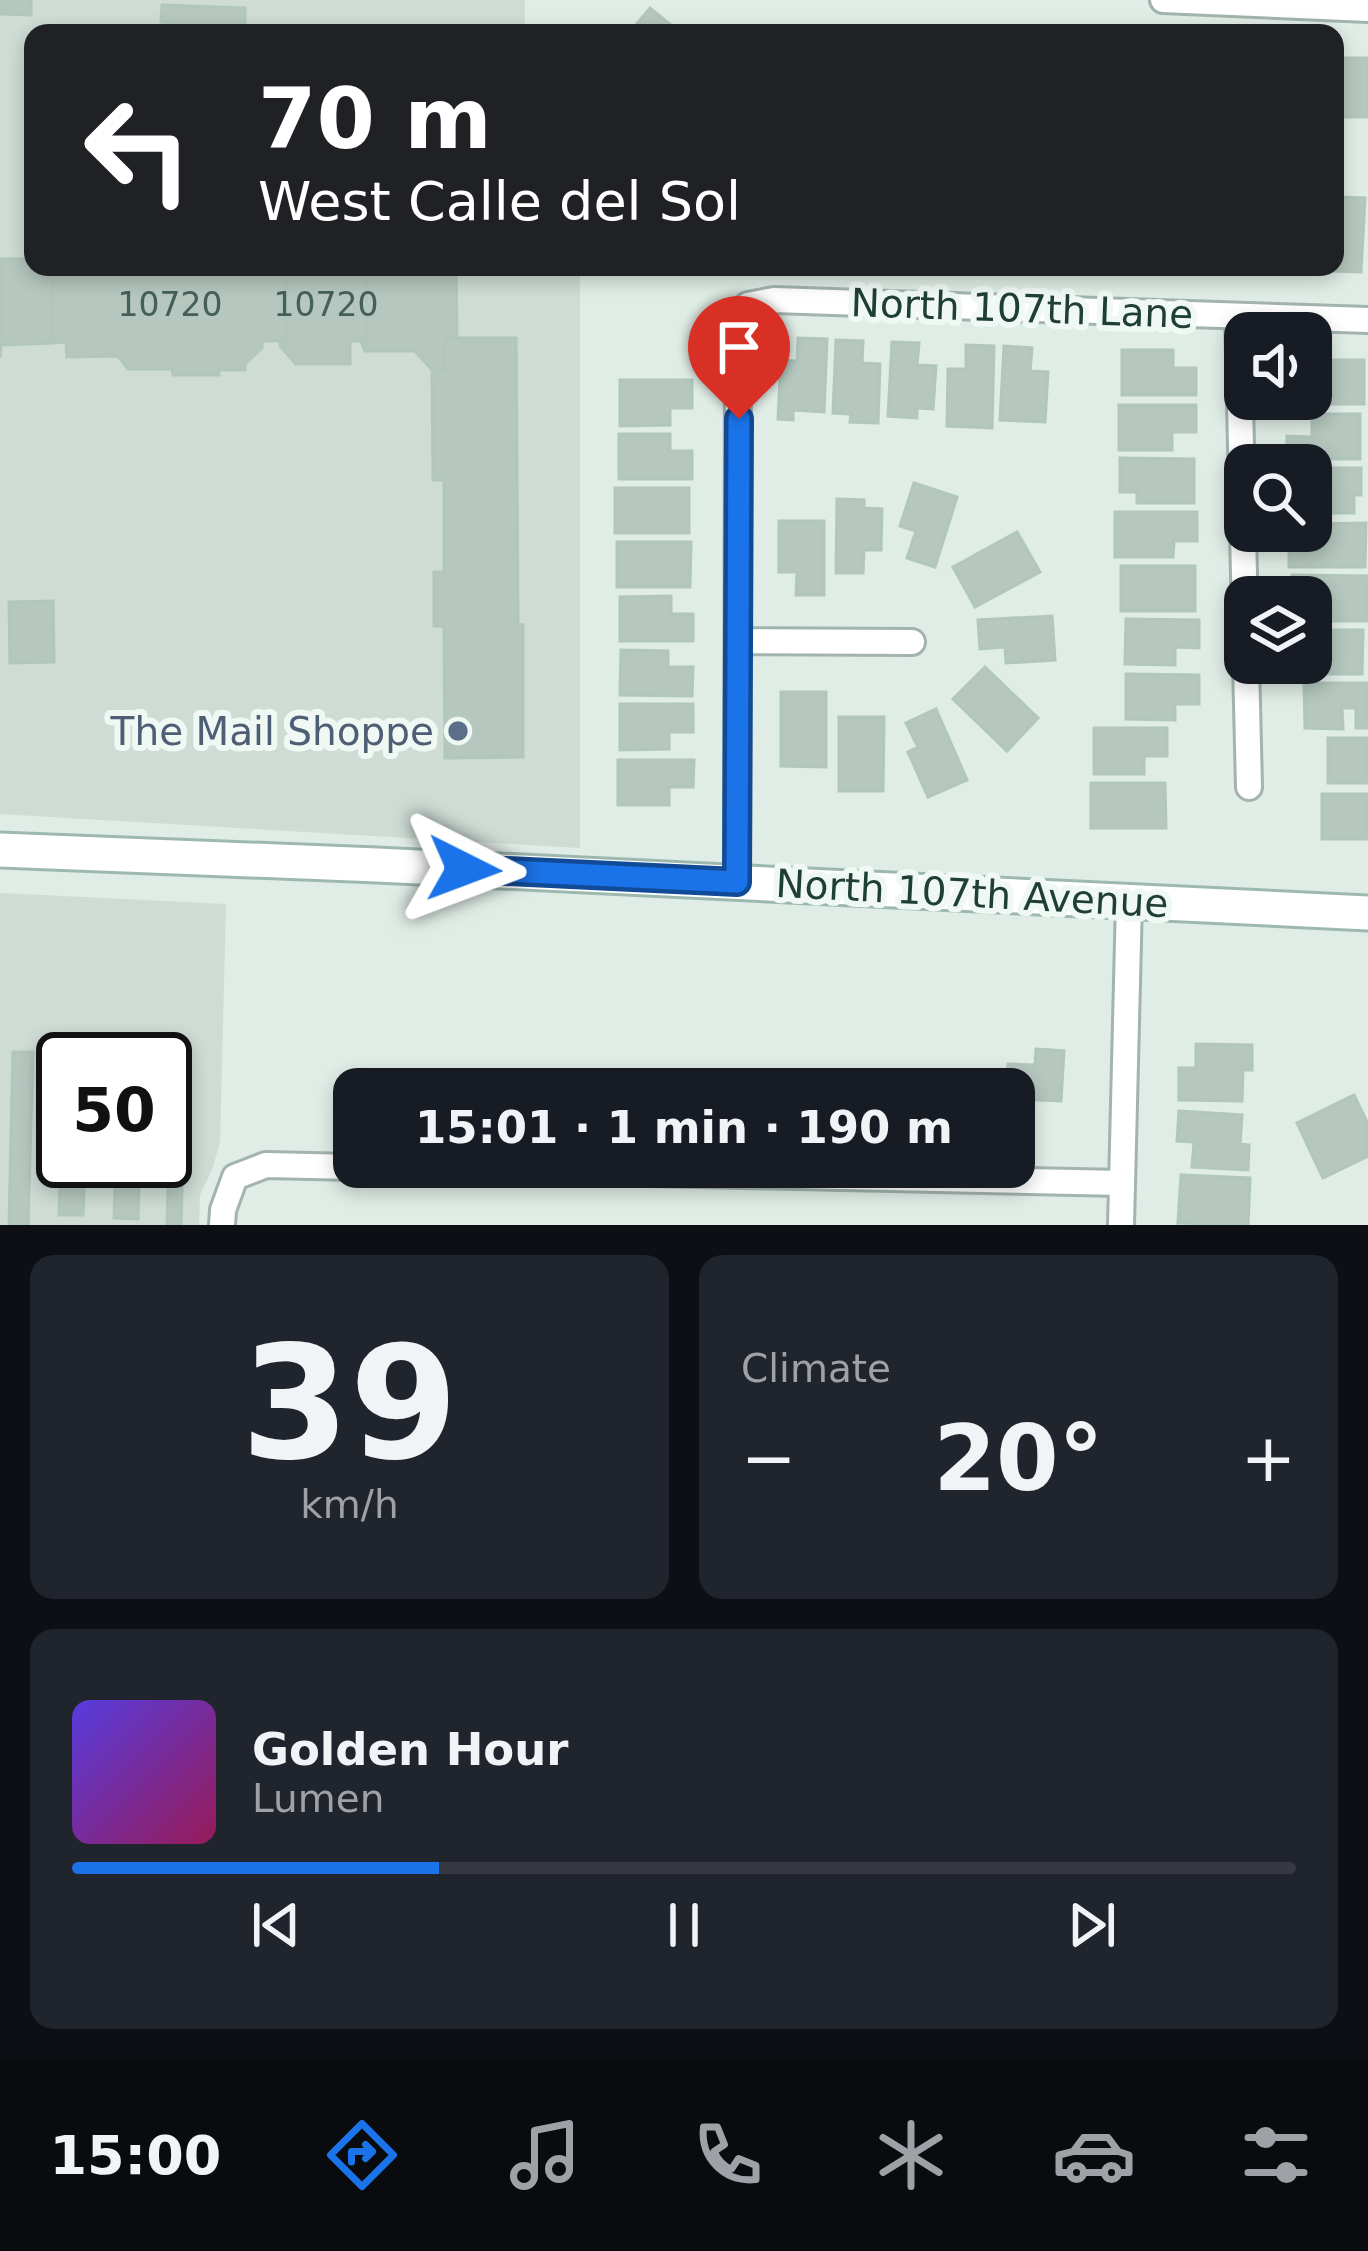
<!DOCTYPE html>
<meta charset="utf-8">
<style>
body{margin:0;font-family:"DejaVu Sans",sans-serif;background:#20242c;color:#f1f3f6;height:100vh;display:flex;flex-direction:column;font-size:45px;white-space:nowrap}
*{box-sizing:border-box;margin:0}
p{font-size:39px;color:#9ea1a6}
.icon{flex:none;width:66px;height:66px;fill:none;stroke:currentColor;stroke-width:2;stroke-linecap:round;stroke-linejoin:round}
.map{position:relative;height:1225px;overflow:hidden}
.side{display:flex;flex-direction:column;gap:30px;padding:30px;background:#0d0f14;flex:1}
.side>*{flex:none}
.guide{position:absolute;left:24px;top:24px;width:1320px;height:252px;border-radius:24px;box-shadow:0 6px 18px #0003;background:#202124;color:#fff;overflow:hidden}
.tools{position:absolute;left:1224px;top:312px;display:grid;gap:24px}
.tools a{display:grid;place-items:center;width:108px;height:108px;border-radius:24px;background:#171b24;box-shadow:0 6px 18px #0003;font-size:60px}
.speed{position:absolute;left:36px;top:1032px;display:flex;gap:24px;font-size:60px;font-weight:700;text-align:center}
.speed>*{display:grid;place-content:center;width:156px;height:156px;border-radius:50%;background:#171b24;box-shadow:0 6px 18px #0003;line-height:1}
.speed .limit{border:6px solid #111;border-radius:18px;background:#fff;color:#111}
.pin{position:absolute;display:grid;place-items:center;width:102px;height:102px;color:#fff;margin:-123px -51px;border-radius:50% 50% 50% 0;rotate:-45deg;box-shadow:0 0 12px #0007}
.pin .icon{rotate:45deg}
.me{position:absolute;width:132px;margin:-66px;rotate:93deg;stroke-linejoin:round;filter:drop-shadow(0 0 9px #0008)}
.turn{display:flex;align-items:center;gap:42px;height:252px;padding:0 36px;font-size:54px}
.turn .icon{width:156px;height:156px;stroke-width:2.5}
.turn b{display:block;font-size:84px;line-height:102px}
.big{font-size:90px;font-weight:800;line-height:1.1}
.side .tile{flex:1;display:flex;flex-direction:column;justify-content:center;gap:18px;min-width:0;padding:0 42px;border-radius:24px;background:#20242c}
.side .dial{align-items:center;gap:0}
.dial b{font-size:156px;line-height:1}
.song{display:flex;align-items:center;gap:36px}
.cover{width:144px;height:144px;border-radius:18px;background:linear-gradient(135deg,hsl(250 70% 55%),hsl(330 70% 35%))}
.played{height:12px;border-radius:6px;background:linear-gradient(90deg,#1a73e8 30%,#363941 30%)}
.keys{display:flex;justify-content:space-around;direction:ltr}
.heat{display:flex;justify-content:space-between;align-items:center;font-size:66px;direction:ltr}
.side .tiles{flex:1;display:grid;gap:30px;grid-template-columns:1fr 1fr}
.tile:last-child{grid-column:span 2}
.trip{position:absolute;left:333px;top:1068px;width:702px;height:120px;border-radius:24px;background:#171b24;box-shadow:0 6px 18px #0003;font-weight:800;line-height:120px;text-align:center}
.dock{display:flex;height:192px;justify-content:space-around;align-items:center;background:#090b0e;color:#9ea1a6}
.dock .icon{width:84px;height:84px}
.dock .current{color:#1a73e8}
.dock b{font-size:54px;color:#f1f3f6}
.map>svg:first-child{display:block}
.built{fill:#cedcd5;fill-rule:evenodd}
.building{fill:#b5c7bf;stroke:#b1c6bd;stroke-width:3}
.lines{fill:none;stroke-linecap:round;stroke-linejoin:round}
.street-casing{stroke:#a2b4ad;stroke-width:30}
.secondary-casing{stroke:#9db9af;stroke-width:39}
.street{stroke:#fff;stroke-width:24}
.secondary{stroke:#fff;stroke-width:33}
.route-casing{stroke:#114b97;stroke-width:30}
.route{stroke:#1a73e8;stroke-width:21}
.service-dot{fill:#5c6f8a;stroke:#f0f8f4;stroke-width:4.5}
.labels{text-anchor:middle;stroke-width:12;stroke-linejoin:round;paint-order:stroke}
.number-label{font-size:33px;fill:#446058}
.street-label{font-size:39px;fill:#1f3e35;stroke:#f0f8f4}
.service-label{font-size:39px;fill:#4e5e75;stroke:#f0f8f4;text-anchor:end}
</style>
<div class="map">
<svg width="1368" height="1225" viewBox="0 0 1368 1225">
<rect width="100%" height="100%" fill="#e0ece6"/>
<path class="built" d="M 0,0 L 525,0 L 525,33 L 33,33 L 33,267 L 580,267 L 580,848 L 0,814 Z
M 0,893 L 226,904 L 220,1142 L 212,1170 L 200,1195 L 199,1225 L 0,1225 ZM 63,1059 L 165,1059 L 165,1161 L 63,1161 Z"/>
<path class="building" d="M 0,0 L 31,0 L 31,15 L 0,14 Z
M 162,5 L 245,8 L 245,26 L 161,22 Z
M 650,8 L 677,30 L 674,33 L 629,33 Z
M 1335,58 L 1368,58 L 1368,117 L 1335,117 Z
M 1335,197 L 1365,198 L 1361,272 L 1332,271 L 1332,267 L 1335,267 Z
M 0,259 L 33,259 L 33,267 L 53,267 L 53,343 L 1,345 L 0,358 Z
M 53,267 L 286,267 L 286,341 L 262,341 L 262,348 L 245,364 L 245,370 L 219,370 L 219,375 L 173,375 L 172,369 L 128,369 L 118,356 L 67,357 L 66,342 L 53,343 Z
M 286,267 L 366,267 L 366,341 L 350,341 L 350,364 L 296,364 L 280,346 L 280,341 L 286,341 Z
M 366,267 L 456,267 L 457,338 L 445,338 L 445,369 L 432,370 L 415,351 L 365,351 L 361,341 L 366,341 Z
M 445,338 L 516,338 L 518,624 L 523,625 L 523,757 L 445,758 L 444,626 L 434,626 L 434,572 L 444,572 L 444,480 L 433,480 L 432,370 L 445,369 Z
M 798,338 L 827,339 L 824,412 L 793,410 L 793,420 L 778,419 L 781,360 L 797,361 Z
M 836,340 L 863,341 L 862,363 L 880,364 L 878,423 L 850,422 L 851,414 L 833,413 Z
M 892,342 L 919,343 L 917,365 L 936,366 L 933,409 L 917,408 L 917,418 L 888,416 Z
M 966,345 L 994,346 L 992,428 L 947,426 L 948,369 L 966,369 Z
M 1004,346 L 1032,348 L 1030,371 L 1048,372 L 1045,422 L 1000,420 Z
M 1122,350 L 1173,350 L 1173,368 L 1196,368 L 1196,395 L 1122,395 Z
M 1311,360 L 1364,360 L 1364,404 L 1290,404 L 1290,399 L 1311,399 Z
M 620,380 L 692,380 L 692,408 L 670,408 L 670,425 L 620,426 Z
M 1119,405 L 1196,405 L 1196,432 L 1172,432 L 1172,450 L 1119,450 Z
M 1312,414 L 1360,414 L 1360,459 L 1287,459 L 1287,436 L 1312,437 Z
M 619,434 L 670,434 L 670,451 L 692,451 L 692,479 L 619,479 Z
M 1120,458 L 1194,459 L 1194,503 L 1137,503 L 1137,492 L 1120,492 Z
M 1311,468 L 1361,468 L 1361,495 L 1354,495 L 1354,513 L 1311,513 Z
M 914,483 L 957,497 L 935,567 L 907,558 L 916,531 L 900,526 Z
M 615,488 L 689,488 L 689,533 L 615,533 Z
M 837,499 L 864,500 L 864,508 L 882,509 L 881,550 L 864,550 L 863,573 L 836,573 Z
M 1115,512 L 1197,512 L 1197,541 L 1174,541 L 1173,557 L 1115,557 Z
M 779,521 L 824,521 L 824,595 L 796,595 L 797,572 L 779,572 Z
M 1366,523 L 1365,567 L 1289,567 L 1289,531 L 1311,531 L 1311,524 Z
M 1017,532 L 1040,572 L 975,607 L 953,567 Z
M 617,542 L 691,542 L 690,587 L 617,587 Z
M 1121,566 L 1195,566 L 1195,611 L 1121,611 Z
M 1292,575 L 1368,576 L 1368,621 L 1311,621 L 1311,597 L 1292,597 Z
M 671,596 L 671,614 L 693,614 L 693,641 L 620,641 L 620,597 Z
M 53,601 L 54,662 L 10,663 L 9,602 Z
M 1052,616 L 1055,660 L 1006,663 L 1005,647 L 980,649 L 978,620 Z
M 1126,619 L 1199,620 L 1199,648 L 1175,647 L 1175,665 L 1125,664 Z
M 1312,630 L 1363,630 L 1362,674 L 1289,674 L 1289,663 L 1311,663 Z
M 621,650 L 668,651 L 668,667 L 693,667 L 692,696 L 620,695 Z
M 985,667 L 1038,718 L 1007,751 L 953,699 Z
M 1126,674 L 1199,675 L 1199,704 L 1175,704 L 1175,720 L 1126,719 Z
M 1304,683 L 1368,683 L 1368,728 L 1356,728 L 1356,708 L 1342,708 L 1343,729 L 1305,728 Z
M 781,692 L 826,692 L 826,767 L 781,766 Z
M 620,704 L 693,704 L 693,732 L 669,732 L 669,749 L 620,750 Z
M 936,709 L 967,780 L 928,797 L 908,752 L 918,747 L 906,723 Z
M 839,717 L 884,717 L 883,791 L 839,791 Z
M 1094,728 L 1167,728 L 1167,756 L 1144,756 L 1144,774 L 1094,774 Z
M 1328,738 L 1368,738 L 1368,783 L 1328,783 Z
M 618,760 L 694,760 L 693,787 L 669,787 L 669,805 L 618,805 Z
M 1091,783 L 1165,783 L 1166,828 L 1091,828 Z
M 1322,794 L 1368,794 L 1368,839 L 1322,839 Z
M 1196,1044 L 1252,1045 L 1252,1070 L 1243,1070 L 1242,1101 L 1179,1100 L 1179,1068 L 1196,1068 Z
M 1036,1049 L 1064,1051 L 1061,1101 L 1014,1099 L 1014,1089 L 1006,1089 L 1008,1064 L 1035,1065 Z
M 13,1052 L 33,1052 L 28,1225 L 9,1225 Z
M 165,1055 L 174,1056 L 171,1153 L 183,1153 L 181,1225 L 167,1225 L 169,1154 L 165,1154 Z
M 63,1081 L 63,1161 L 85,1161 L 83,1215 L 59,1215 Z
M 1354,1095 L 1368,1124 L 1368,1156 L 1323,1178 L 1297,1123 Z
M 1179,1111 L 1242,1115 L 1240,1144 L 1249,1145 L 1248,1170 L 1192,1167 L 1194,1142 L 1177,1141 Z
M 116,1161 L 140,1161 L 138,1219 L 114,1218 Z
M 1181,1175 L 1250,1178 L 1248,1225 L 1178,1223 Z"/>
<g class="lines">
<g class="street-casing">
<path id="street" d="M 1163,0 L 1368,9
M 1238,316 L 1245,618
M 739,641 L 912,642
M 1246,663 L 1249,787
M 737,882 L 738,330 L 748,305 L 774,300 L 1368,320
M 370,1167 L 1122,1183
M 222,1225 L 223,1210 L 235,1177 L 266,1165 L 354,1167
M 1121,1225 L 1129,901"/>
</g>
<g class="secondary-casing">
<path id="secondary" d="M 0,850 L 377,865 L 1368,913"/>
</g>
<use href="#street" class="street"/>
<use href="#secondary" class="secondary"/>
</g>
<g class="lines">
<g class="route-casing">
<path id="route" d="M 464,869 L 737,882 L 739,419"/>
</g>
<use href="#route" class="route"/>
</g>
<circle class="service-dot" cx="458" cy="731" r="12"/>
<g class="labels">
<g class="number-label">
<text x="170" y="316">10720</text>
<text x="326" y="316">10720</text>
</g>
<g class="street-label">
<text transform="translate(1022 308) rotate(2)" y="14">North 107th Lane</text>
<text transform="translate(972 893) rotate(3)" y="14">North 107th Avenue</text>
</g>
<g class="service-label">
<text x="434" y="745">The Mail Shoppe</text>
</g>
</g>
</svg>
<div class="tools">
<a><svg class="icon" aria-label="sound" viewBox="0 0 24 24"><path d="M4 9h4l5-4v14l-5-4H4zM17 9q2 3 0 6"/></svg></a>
<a><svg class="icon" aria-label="search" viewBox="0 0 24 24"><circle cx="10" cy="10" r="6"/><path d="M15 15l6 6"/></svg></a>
<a><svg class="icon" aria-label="layers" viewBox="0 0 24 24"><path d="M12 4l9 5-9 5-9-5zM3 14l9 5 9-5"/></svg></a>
</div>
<div class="speed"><div class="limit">50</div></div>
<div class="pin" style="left:739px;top:419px;background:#d93025"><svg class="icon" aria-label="arrive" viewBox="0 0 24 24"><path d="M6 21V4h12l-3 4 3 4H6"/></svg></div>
<svg class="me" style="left:464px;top:869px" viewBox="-20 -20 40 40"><path d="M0-17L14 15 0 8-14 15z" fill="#1a73e8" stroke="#fff" stroke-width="4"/></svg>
<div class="trip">15:01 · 1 min · 190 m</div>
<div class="guide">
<div class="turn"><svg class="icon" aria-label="left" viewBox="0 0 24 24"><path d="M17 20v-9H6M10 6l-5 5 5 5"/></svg><div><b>70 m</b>West Calle del Sol</div></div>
</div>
</div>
<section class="side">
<div class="tiles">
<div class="tile dial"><b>39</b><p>km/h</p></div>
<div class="tile"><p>Climate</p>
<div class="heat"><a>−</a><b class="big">20°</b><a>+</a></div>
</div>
<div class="tile">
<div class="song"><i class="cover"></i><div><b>Golden Hour</b><p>Lumen</p></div></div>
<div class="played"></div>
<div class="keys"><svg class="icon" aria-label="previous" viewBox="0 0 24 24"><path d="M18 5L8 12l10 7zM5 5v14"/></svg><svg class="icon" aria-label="pause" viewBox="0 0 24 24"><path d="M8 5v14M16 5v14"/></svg><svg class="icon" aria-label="next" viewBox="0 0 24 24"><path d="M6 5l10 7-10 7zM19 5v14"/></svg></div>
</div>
</div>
</section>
<nav class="dock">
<b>15:00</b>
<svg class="icon current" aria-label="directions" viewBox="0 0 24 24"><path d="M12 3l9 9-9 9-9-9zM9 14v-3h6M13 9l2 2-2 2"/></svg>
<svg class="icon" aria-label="music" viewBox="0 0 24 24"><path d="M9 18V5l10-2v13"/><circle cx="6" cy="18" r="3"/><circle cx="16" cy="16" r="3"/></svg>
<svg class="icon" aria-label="phone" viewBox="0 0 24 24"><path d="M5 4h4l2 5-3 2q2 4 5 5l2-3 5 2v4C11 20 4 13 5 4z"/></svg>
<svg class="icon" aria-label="climate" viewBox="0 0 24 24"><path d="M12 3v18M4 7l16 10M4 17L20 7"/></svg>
<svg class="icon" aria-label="car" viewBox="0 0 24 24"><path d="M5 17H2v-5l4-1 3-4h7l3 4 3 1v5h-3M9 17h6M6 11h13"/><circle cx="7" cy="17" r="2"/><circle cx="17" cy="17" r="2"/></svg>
<svg class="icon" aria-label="filters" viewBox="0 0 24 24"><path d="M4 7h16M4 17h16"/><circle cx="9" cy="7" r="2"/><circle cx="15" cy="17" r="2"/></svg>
</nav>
